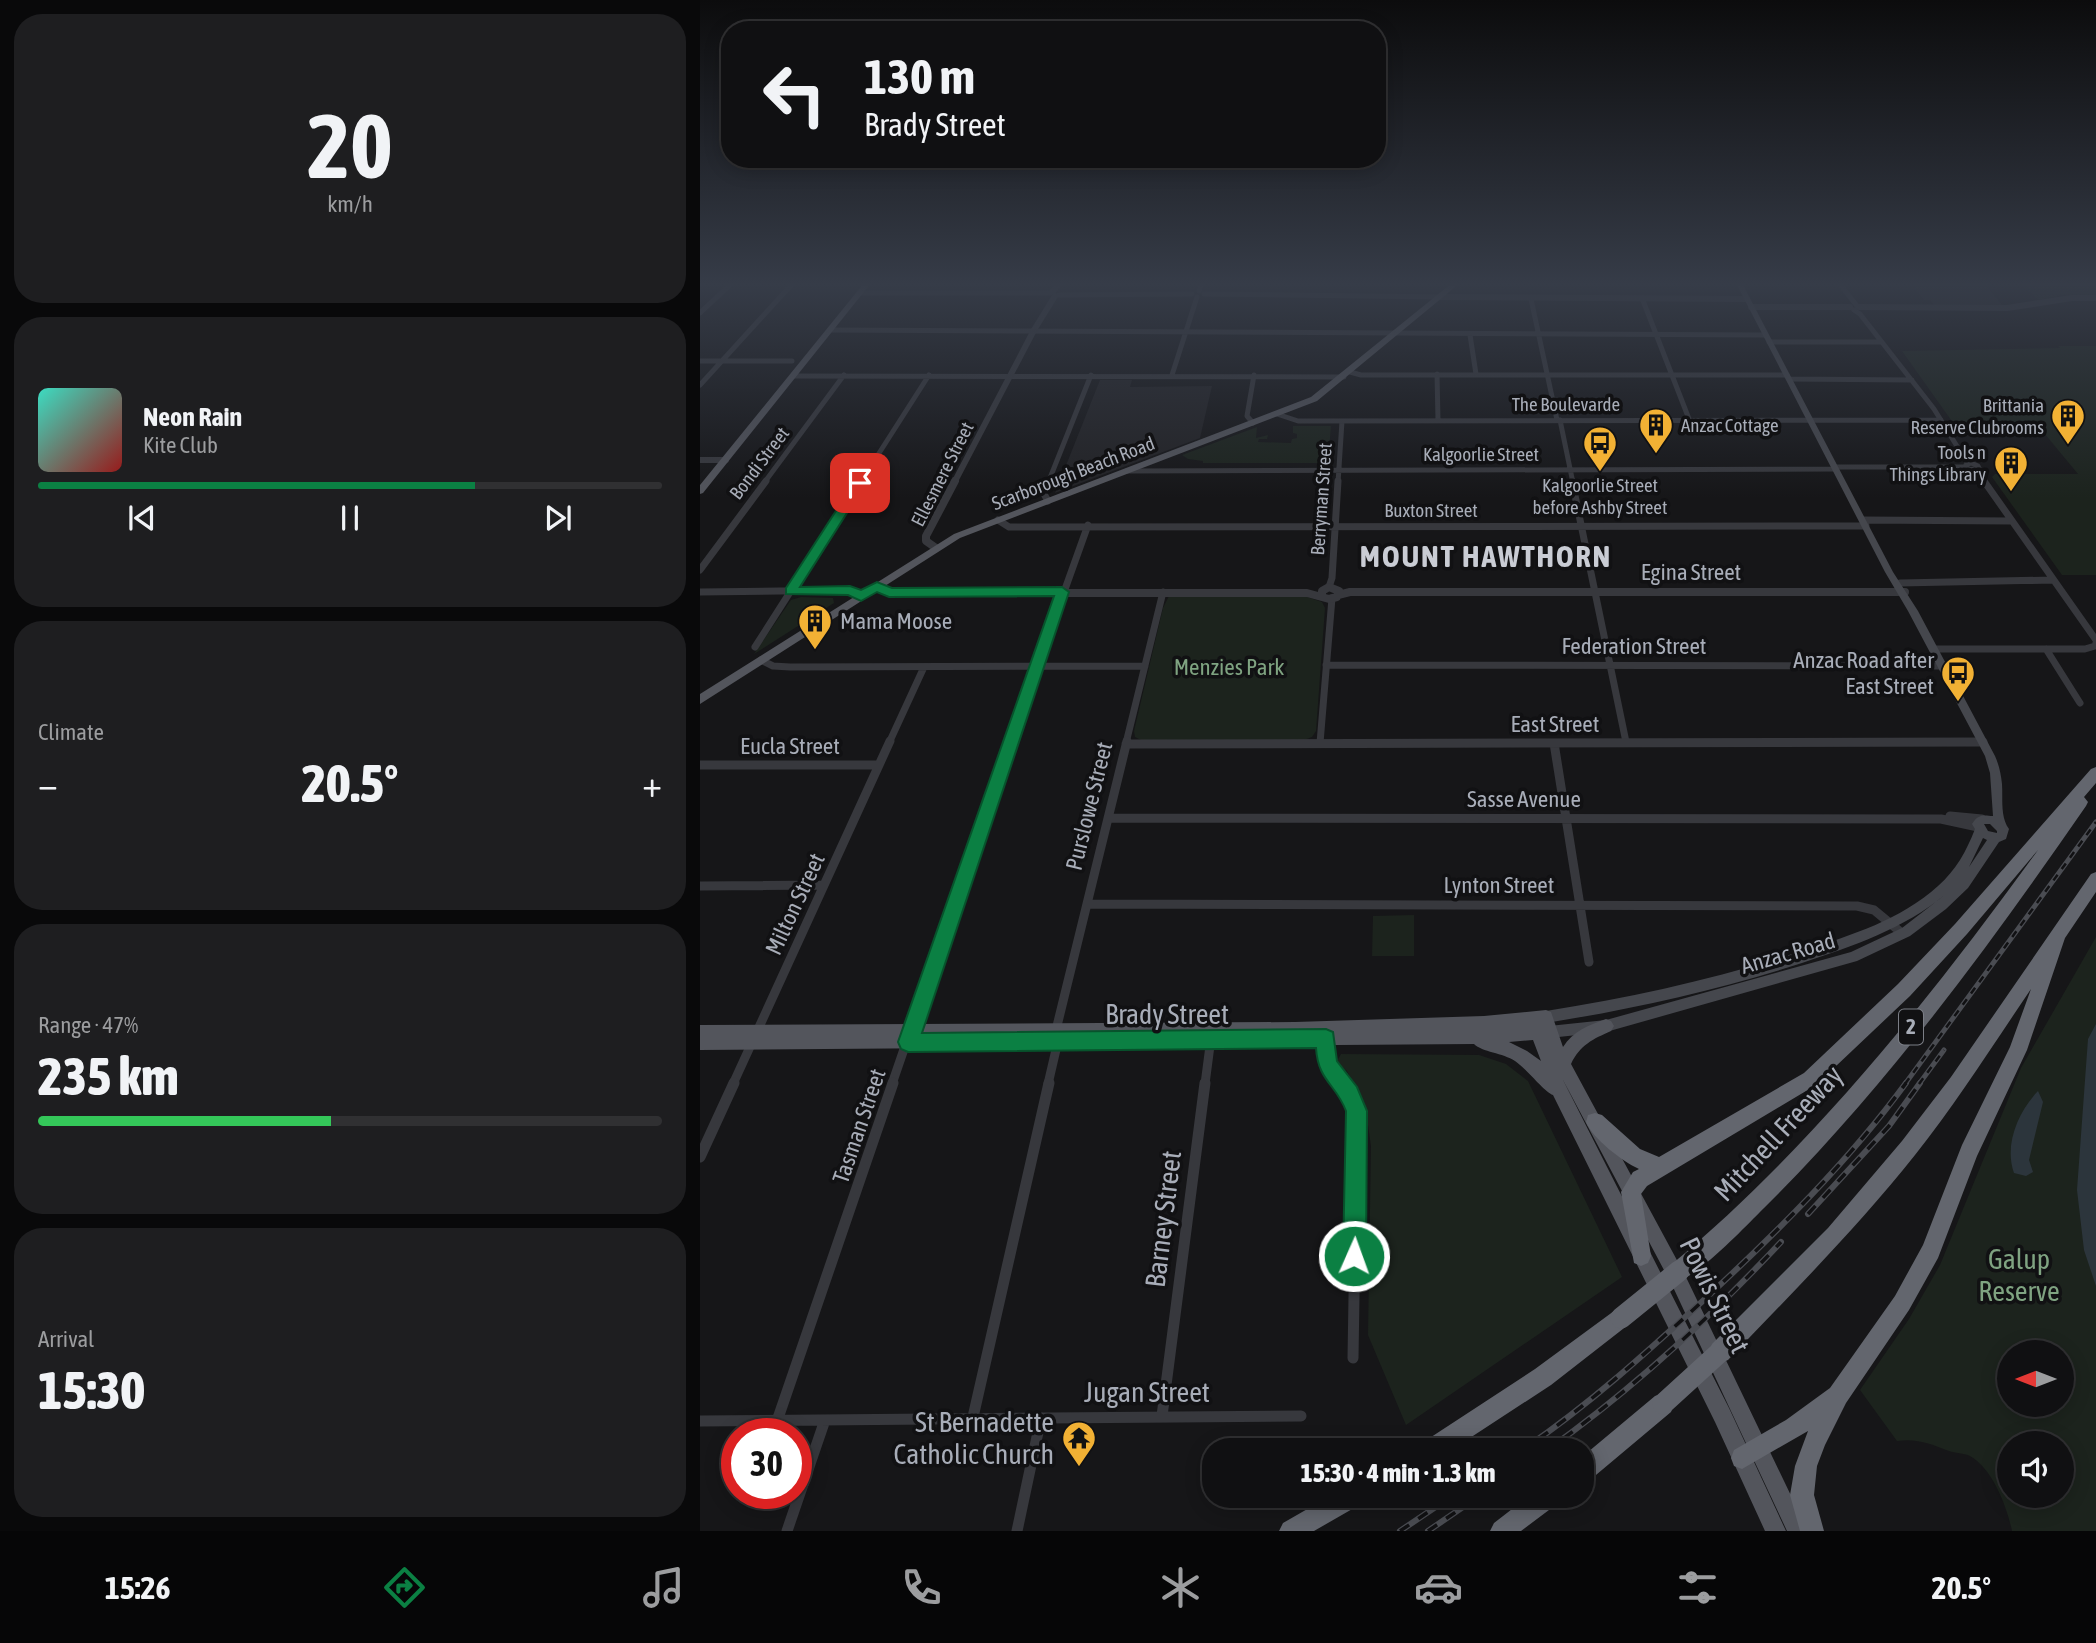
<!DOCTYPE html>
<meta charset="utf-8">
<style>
body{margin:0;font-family:"Asap Condensed",sans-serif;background:#1e1e20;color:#f1f3f6;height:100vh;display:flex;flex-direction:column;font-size:26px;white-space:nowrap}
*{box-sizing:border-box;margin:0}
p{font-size:23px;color:#9c9d9f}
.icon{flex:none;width:38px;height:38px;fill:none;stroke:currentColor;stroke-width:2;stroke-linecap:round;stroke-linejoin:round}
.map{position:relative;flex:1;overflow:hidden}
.drawer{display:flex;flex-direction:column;gap:14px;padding:14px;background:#09090a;width:700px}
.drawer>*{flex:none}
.top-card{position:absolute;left:21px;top:21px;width:665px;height:147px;border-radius:28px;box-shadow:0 4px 18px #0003,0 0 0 2px #303032;background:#101012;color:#f1f3f6;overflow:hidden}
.needle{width:46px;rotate:270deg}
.controls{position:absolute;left:1297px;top:1340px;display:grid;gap:14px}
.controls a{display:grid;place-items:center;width:77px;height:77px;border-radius:50%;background:#101012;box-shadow:0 4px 18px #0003,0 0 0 2px #303032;font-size:35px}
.speed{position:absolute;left:21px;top:1418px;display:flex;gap:14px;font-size:35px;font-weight:700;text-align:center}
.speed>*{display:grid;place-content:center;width:91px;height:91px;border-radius:50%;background:#101012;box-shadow:0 4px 18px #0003,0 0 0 2px #303032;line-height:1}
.speed .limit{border:10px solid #d22;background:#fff;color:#111}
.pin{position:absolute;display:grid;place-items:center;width:60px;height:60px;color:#fff;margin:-30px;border-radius:14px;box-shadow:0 4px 10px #0006}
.me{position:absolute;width:77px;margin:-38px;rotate:2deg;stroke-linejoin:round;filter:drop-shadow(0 0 5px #0008)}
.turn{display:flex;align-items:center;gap:24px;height:147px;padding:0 28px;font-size:32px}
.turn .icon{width:91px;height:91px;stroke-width:2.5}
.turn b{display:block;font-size:49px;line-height:60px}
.big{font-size:52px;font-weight:800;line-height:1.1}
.drawer .tile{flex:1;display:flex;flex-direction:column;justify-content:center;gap:10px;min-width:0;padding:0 24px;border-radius:28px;background:#1e1e20}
.drawer .dial{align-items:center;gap:0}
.dial b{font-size:91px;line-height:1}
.song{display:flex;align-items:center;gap:21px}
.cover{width:84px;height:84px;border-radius:10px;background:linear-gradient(135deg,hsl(170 70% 55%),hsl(0 70% 35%))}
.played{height:7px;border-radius:4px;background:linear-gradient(90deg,#0b8043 70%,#303032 70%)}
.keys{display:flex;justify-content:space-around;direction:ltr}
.heat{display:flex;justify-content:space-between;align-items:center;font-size:38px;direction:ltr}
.charge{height:10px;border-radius:5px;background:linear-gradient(90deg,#34c759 47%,#303032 0)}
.trip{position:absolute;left:502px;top:1438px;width:392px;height:70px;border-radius:28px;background:#101012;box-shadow:0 4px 18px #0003,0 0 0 2px #303032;font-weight:800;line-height:70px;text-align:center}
.dock{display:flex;height:112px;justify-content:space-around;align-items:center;background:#060607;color:#9c9d9f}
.dock .icon{width:49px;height:49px}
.dock .active{color:#0b8043}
.dock b{font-size:32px;color:#f1f3f6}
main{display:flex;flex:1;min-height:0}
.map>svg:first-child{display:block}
.built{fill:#222225}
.green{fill:#1c231d;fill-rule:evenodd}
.water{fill:#2c353c}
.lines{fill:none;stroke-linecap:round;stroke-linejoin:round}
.minor-far3{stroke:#37383d;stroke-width:5}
.minor-far2{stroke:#37383d;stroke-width:7}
.minor-far1{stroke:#37383d;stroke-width:9}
.minor{stroke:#37383d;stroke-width:11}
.tertiary-far1{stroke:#37383d;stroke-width:6}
.tertiary{stroke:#37383d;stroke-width:8}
.secondary{fill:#45474d;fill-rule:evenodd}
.primary{fill:#53555c;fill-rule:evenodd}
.motorway{fill:#63666e;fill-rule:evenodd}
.rail-far1-casing{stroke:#4a4c52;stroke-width:5}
.rail-casing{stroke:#4a4c52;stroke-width:6}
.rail-far1{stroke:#111113;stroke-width:2.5;stroke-dasharray:7;stroke-linecap:butt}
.rail{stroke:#111113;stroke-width:3.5;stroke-dasharray:11;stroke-linecap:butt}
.motorway-bridge{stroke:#63666e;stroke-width:21}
.route{fill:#0b8043;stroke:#07532c;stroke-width:2}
.labels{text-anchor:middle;stroke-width:7;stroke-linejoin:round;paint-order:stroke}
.far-street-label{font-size:19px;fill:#a8adb8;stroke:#111113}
.far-poi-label{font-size:19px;fill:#a8adb8;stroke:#111113;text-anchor:end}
.shield{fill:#111113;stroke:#7b7e86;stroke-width:2}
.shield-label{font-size:21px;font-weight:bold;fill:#a8adb8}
.street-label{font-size:23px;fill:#a8adb8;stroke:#111113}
.poi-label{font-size:23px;fill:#a8adb8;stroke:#111113;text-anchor:start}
.park-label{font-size:23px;fill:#7fa381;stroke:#111113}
.near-street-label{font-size:28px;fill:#a8adb8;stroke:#111113}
.near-park-label{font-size:28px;fill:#7fa381;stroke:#111113}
.near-poi-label{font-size:28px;fill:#a8adb8;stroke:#111113;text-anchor:end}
.district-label{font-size:30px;font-weight:bold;letter-spacing:2px;fill:#c9ccd4;stroke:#111113}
</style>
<main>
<section class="drawer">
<div class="tile dial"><b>20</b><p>km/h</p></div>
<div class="tile">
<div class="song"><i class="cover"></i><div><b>Neon Rain</b><p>Kite Club</p></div></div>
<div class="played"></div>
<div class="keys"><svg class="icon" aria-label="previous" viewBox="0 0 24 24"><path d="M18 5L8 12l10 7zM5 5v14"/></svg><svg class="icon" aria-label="pause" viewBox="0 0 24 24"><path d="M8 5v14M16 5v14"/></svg><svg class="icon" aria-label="next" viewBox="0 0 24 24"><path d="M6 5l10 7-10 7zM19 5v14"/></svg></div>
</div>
<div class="tile"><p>Climate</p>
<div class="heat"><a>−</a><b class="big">20.5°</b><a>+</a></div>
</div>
<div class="tile"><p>Range · 47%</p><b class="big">235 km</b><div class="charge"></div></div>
<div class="tile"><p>Arrival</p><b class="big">15:30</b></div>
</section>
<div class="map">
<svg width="1396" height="1531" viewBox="0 0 1396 1531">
<rect width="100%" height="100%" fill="#161618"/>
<path class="built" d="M 1211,283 L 1284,283 L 1302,305 L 1234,305 L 1230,300 L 1224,300 Z
M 400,380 L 432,380 L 430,387 L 512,386 L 500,438 L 355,493 Z"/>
<path class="green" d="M 1322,283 L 1396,283 L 1396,295 L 1363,295 L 1338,300 Z
M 1358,346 L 1396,346 L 1396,575 L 1362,575 L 1292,477 L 1295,474 L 1378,474 L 1339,427 L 1256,427 L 1202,351 L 1360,348 Z
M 593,426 L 631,426 L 628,463 L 503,463 L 503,461 L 488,459 L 482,455 L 557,427 L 556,438 L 568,435 L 567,439 L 559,439 L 558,442 L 591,443 L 592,439 L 597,438 L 597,434 L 593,433 Z
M 469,596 L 607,597 L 622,602 L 625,608 L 616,731 L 612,737 L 604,740 L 441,740 L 435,737 L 434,731 L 463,608 Z
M 101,597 L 133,598 L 134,603 L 54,654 L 91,600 Z
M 714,915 L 714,956 L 672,956 L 673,916 Z
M 1396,937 L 1396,1531 L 1312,1531 C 1307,1507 1293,1469 1270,1456 C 1264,1453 1255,1453 1249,1451 C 1231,1444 1217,1438 1197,1441 L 1160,1390 L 1209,1319 L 1240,1265 L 1321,1068 ZM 1309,1353 L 1362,1353 L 1362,1405 L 1309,1405 ZM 1309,1444 L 1362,1444 L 1362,1496 L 1309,1496 Z
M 641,1054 L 779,1055 L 806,1064 L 828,1081 L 922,1277 L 706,1425 L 668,1335 L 671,1146 L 665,1104 L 647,1071 L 636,1063 Z"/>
<path class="water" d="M 1396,1024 L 1396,1286 L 1384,1250 L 1377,1190 L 1388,1039 Z
M 1338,1091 L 1343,1102 L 1329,1160 L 1333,1172 L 1326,1176 L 1314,1173 C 1304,1145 1318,1112 1338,1091 Z"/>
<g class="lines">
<path class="minor-far3" d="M 1139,283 L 1157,306
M 499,291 L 502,283
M 160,293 L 350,293
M 504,294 L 741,297
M 359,295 L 492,294
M 942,298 L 989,419
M 831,299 L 857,420
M 1154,310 L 1160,314 L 1234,409 L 1268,464
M 0,313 L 32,283
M 130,330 L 1065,335
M 770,335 L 776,374
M 1069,342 L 1180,342
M 0,361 L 92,361
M 650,372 L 661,375 L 1087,375
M 737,374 L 738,420
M 472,375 L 497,297
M 93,376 L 644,377
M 1089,379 L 1212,380
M 0,385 L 93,283
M 577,414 L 598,421 L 1241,420
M 860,420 L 873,483
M 553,423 L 547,416 L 554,375
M 1271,463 L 1278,466 L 1280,470 L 1268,469 L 1266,465 Z
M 1136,467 L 1266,467
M 426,471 L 1137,469
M 1279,471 L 1284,483
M 64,483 L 144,375
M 160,483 L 229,375
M 348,483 L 391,375
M 638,483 L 642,421"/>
<path class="minor-far2" d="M 872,481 L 926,742
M 1284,481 L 1396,640
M 348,501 L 344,494 L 349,481
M 298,520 L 309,527 L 1166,526
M 1163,520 L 1312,521
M 0,570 L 66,481
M 1200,583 L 1353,580
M 629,587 L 632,578 L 638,481
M 0,592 L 150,590 L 161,596
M 55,647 L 161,481
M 1234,649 L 1385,649 L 1395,646 L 1396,643
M 1346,649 L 1380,703
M 61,660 L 73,666 L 90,667 L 445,666
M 626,665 L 1242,666
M 189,743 L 224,667
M 310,743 L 388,525
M 426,743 L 463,592
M 620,743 L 632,598
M 837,743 L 1283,742"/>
<path class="minor-far1" d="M 854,743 L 889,962
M 426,744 L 1283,742
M 0,765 L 179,765
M 1250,816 L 1282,819
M 408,818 L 1241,819 L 1278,827
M 0,886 L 124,885
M 387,904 L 1157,906 L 1174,910 L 1203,934
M 356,1030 L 427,741
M 626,1035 L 628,1059 L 642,1084
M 33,1084 L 190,741
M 192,1084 L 310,741
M 348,1084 L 358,1041
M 505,1084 L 511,1038"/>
<path class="minor" d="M 641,1083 L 657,1111 L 653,1358
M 0,1157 L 34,1083
M 462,1416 L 505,1083
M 273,1417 L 349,1083
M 0,1421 L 601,1416
M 77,1421 L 193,1083
M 87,1531 L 125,1420
M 317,1531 L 341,1418"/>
<path class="tertiary-far1" d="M 353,291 L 360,283
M 741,297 L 1047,299
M 1051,307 L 1150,307
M 1159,307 L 1307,308 L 1372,298 L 1396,298
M 0,460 L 26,460
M 254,483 L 334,330 L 355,296"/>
<path class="tertiary" d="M 236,548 L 226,541 L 226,536 L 255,481
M 177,586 L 189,593 L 607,593 L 629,599 L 637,597 L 639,591 L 629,587 L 622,591 L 622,595
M 638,595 L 650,592 L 1205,592"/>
<path class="secondary" d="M 1036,283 L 1042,283 L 1193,572 L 1218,611 L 1295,756 C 1299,765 1301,774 1302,784 C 1303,798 1300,817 1309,829 L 1306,839 L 1299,842 L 1268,888 L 1246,909 L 1210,936 L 1157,961 L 906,1032 L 849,1038 L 844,1036 L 843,1032 L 844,1028 L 849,1026 L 906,1020 L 1151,952 L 1202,928 L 1246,894 C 1204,929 1153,946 1102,963 C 1018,990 933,1009 846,1023 L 841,1021 L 840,1017 L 841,1013 L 846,1011 C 934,997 1020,978 1105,950 C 1152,935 1200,920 1238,886 C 1256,870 1266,852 1275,829 L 1272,824 C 1278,814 1283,815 1293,816 L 1290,773 L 1285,756 L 1208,611 L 1185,572 ZM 1284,824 L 1290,824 L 1297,831 L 1297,833 L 1288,831 ZM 1283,838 L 1287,840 L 1269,867 Z"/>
<path class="primary" d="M 164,283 L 171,283 L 3,493 L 0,494 L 0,485 Z
M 752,283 L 760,283 L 617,401 L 260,538 L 0,704 L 0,694 L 254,534 L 611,397 Z
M 846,1010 L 851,1012 L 863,1047 C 873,1031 889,1025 906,1019 L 911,1021 L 914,1026 L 911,1031 C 893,1039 880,1045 871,1064 L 985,1275 L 1108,1531 L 1087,1531 L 973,1287 L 862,1078 L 1029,1408 L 1086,1531 L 1065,1531 L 1015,1422 L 853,1095 C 844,1092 827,1069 815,1061 C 803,1053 782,1052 774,1044 L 0,1050 L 0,1025 L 595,1022 L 784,1016 ZM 833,1040 L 841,1061 L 827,1051 L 809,1042 Z"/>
<path class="motorway" d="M 1396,767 L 1396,783 L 1384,797 L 1388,802 L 1386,806 C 1288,948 1183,1091 1060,1212 C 1040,1232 1003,1271 979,1281 L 972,1278 L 969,1271 L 972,1264 C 1113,1146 1230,999 1338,850 L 1267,934 L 1210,996 L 1116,1085 L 947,1186 L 941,1194 L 951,1256 L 948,1263 L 941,1266 L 934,1263 L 921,1192 L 933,1172 L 939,1169 C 922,1161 893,1139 886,1122 L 888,1115 L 895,1113 L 902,1115 L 940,1149 L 959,1157 L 1104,1073 L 1198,984 L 1255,924 L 1391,769 Z
M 1396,872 L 1396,892 L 1365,938 L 1327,1050 L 1277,1156 L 1238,1258 L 1209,1310 L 1146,1403 L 1125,1445 L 1117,1466 L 1114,1495 L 1124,1531 L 1100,1531 L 1090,1495 L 1095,1466 L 1108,1431 L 1042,1469 L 1034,1466 L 1031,1458 L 1034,1450 L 1086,1420 L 1130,1388 L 1195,1296 L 1223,1245 L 1262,1145 L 1310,1047 L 1331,989 C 1293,1045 1257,1102 1215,1155 C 1157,1228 1092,1293 1028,1360 L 1020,1363 L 1012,1360 L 1009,1352 L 1012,1344 L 1128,1228 L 1202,1141 L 1251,1077 L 1391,874 Z
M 921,1308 L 928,1311 L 931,1318 L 928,1325 L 851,1385 L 750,1451 L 719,1451 L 722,1443 L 835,1369 L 914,1311 Z
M 963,1393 L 971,1396 L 974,1404 L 971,1412 L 890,1480 L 882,1483 L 882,1457 L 955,1396 Z
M 630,1496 L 664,1496 L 661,1504 L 614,1531 L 579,1531 L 583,1523 Z
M 829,1496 L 860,1496 L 857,1504 L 821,1531 L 790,1531 L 794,1523 Z"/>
<g class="rail-far1-casing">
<path id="rail-far1" d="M 1205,1084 L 1396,822
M 1219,1084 L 1244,1050"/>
</g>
<g class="rail-casing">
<path id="rail" d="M 1108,1214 L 1189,1126 L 1220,1083
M 821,1451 C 888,1406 947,1352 1006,1298 C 1078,1231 1148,1162 1206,1083
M 846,1451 C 932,1390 1009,1319 1081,1242
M 700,1531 L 752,1496
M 728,1531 L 779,1496"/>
</g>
<use href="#rail-far1" class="rail-far1"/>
<use href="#rail" class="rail"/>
<path class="motorway-bridge" d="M 921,1318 L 979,1271
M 963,1404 L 1020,1352"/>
</g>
<linearGradient id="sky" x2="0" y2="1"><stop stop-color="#0c0c0d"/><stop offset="0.57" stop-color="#363c48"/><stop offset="1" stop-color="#363c48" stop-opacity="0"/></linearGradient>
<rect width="1396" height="498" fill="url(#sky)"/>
<path class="route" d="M 160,480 L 166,483 L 100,587 L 150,586 L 161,590 L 177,582 L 192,588 L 362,587 L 369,592 L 222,1033 L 626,1029 L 633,1032 L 637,1061 L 657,1087 L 667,1111 L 666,1256 L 662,1265 L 654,1268 L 646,1265 L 643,1256 L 646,1111 C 636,1084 618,1081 616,1048 L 208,1052 L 201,1049 L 198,1042 L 354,596 L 189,597 L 177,592 L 161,601 L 148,595 L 86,594 L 86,588 L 154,483 Z"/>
<defs>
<g id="building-pin" transform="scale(1.75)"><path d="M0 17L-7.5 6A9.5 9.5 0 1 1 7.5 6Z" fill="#f2b134" stroke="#111113"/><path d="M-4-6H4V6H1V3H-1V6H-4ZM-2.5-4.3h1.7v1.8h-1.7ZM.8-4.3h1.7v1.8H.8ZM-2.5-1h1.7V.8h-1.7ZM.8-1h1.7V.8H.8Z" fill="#111"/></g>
<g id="bus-pin" transform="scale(1.75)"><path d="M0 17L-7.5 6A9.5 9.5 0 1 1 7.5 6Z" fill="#f2b134" stroke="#111113"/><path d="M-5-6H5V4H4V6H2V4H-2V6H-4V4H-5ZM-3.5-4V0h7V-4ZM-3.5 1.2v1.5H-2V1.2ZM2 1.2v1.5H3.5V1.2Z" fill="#111"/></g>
<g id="temple-pin" transform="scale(1.75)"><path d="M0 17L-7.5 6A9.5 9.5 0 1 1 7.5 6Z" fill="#f2b134" stroke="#111113"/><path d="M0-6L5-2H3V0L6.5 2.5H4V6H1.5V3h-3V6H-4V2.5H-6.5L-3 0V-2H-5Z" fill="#111"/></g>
</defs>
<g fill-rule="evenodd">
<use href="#building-pin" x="1368" y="416"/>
<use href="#building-pin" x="956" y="425"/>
<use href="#bus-pin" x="900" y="443"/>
<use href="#building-pin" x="1311" y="463"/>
<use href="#building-pin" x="115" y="621"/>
<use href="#bus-pin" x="1258" y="673"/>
<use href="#temple-pin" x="379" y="1438"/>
</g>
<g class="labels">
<g class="far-street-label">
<text x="866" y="411">The Boulevarde</text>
<text x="781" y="461">Kalgoorlie Street</text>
<text transform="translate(59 463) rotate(-53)" y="7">Bondi Street</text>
<text transform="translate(373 473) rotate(-21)" y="7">Scarborough Beach Road</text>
<text transform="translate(242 474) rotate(-63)" y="7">Ellesmere Street</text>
<text transform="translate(621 499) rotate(-86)" y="7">Berryman Street</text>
<text x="731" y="517">Buxton Street</text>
</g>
<g class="far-poi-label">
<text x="1344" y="412">Brittania<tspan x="1344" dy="22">Reserve Clubrooms</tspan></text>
<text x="981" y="432" text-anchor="start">Anzac Cottage</text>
<text x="1286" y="459">Tools n<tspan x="1286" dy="22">Things Library</tspan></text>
<text x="900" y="492" text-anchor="middle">Kalgoorlie Street<tspan x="900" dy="22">before Ashby Street</tspan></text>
</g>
<rect class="shield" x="1199" y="1009.5" width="24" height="35" rx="5"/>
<g class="shield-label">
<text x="1211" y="1034">2</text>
</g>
<g class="street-label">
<text x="991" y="580">Egina Street</text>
<text x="934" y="654">Federation Street</text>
<text x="855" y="732">East Street</text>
<text x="90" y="754">Eucla Street</text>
<text x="824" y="807">Sasse Avenue</text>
<text transform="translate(389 806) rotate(-76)" y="8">Purslowe Street</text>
<text x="799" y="893">Lynton Street</text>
<text transform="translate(95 904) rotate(-65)" y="8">Milton Street</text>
<text transform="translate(1088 953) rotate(-16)" y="8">Anzac Road</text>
<text transform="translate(159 1126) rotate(-71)" y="8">Tasman Street</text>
</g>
<g class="poi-label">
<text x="140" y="629">Mama Moose</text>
<text x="1234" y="668" text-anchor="end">Anzac Road after<tspan x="1234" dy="26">East Street</tspan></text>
</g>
<g class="park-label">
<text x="529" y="675">Menzies Park</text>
</g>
<g class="near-street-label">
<text x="467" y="1024">Brady Street</text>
<text transform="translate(1078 1133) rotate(-47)" y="10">Mitchell Freeway</text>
<text transform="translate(463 1219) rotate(-83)" y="10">Barney Street</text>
<text transform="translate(1015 1295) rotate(64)" y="10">Powis Street</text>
<text x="447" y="1402">Jugan Street</text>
</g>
<g class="near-park-label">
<text x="1319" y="1269">Galup<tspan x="1319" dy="32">Reserve</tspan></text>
</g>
<g class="near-poi-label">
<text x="354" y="1432">St Bernadette<tspan x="354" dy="32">Catholic Church</tspan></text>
</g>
<g class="district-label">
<text x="786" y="567">MOUNT HAWTHORN</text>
</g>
</g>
</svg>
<div class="controls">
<a><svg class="needle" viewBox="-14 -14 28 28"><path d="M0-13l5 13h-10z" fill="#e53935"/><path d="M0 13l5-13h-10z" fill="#9c9d9f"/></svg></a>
<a><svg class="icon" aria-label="sound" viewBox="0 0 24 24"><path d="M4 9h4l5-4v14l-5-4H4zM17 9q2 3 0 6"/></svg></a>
</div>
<div class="speed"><div class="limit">30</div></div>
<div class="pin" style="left:160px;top:483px;background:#d93025"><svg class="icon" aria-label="arrive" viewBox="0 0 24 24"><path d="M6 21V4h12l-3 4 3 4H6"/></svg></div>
<svg class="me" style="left:654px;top:1256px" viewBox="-20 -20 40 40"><circle r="17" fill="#0b8043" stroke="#fff" stroke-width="3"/><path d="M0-11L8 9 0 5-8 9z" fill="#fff"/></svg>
<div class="trip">15:30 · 4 min · 1.3 km</div>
<div class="top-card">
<div class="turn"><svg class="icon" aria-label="left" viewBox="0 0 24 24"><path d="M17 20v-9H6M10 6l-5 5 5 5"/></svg><div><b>130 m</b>Brady Street</div></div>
</div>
</div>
</main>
<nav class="dock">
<b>15:26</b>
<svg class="icon active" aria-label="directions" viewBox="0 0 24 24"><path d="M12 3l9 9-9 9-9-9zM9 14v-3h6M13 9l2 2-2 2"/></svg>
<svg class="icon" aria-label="music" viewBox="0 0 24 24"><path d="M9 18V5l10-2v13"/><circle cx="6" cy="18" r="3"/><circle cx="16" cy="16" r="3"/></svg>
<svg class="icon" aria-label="phone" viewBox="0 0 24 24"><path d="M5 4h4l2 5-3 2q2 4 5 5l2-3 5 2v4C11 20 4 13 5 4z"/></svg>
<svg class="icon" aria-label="climate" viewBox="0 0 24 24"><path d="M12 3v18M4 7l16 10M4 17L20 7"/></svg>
<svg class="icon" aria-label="car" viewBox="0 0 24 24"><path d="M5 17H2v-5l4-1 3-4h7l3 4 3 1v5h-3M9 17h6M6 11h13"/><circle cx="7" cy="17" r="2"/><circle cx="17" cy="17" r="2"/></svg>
<svg class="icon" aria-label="filters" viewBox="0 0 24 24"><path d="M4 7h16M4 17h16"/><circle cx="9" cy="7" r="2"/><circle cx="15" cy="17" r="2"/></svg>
<b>20.5°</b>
</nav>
